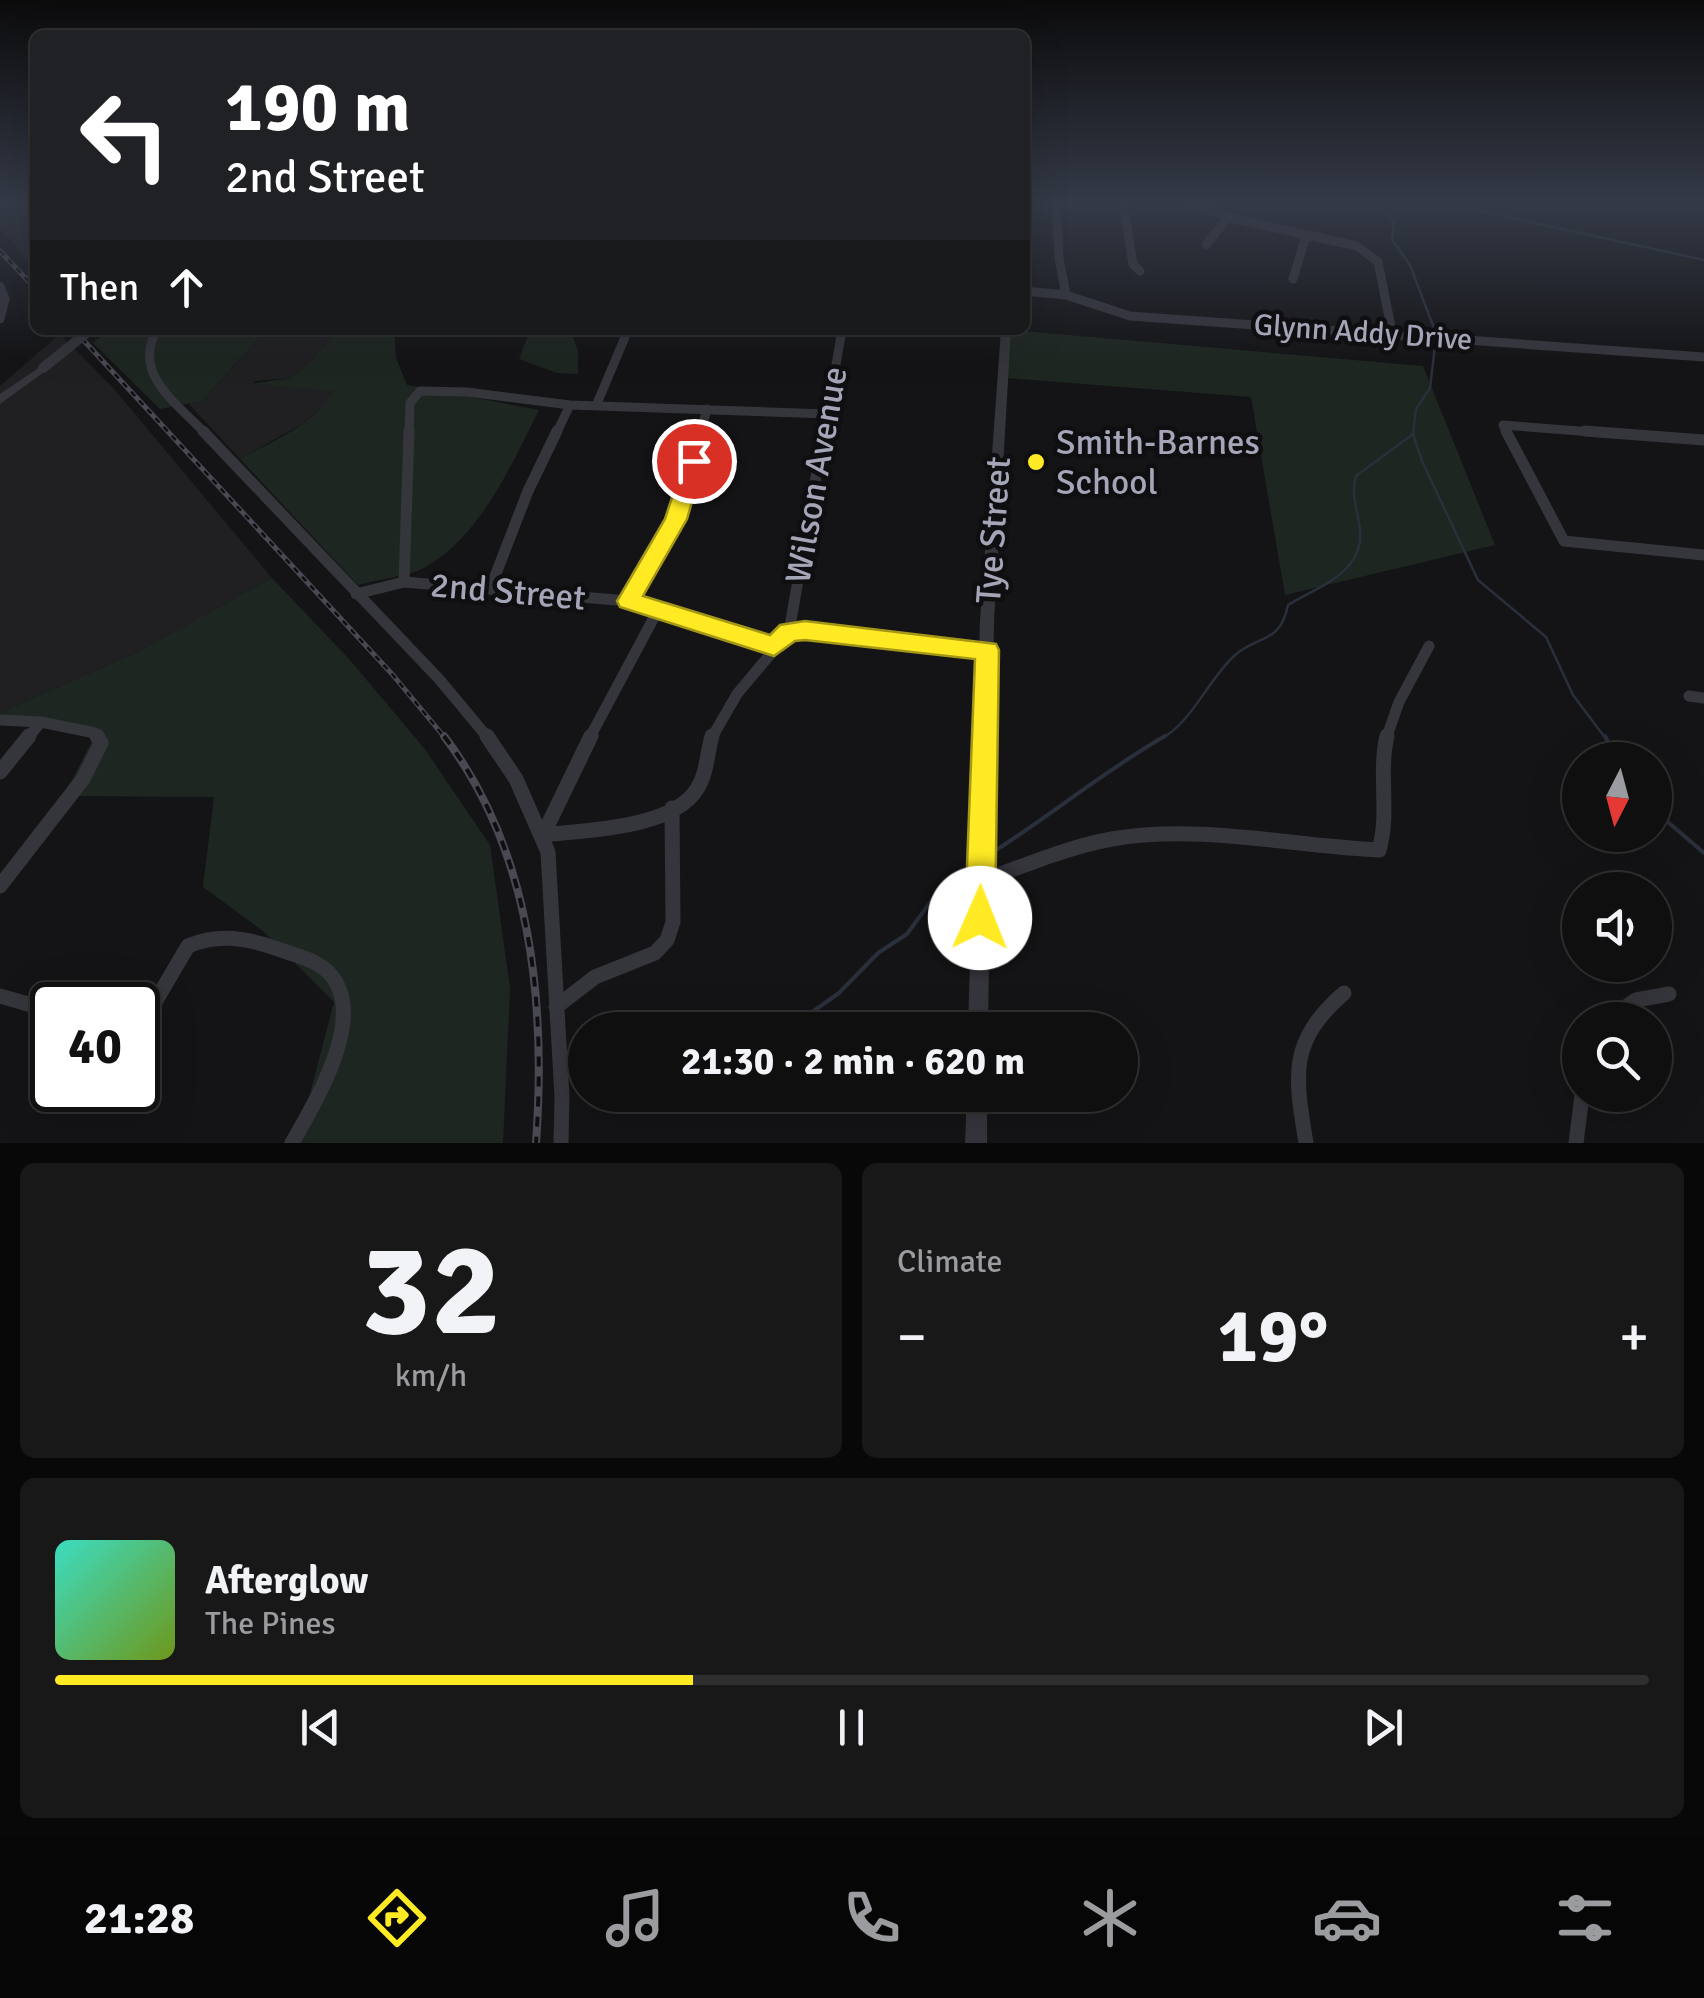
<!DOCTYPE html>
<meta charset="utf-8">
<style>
body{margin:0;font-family:Signika,sans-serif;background:#181819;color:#f1f3f6;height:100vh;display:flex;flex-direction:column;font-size:38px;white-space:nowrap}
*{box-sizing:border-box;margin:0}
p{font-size:32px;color:#9b9c9f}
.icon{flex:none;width:55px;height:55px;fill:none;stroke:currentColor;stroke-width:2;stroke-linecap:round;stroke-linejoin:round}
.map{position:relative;height:1143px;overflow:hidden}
.panel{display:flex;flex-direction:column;gap:20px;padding:20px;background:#080809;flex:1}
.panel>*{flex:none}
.hud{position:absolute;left:30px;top:30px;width:1000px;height:305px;border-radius:15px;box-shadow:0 10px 40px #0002,0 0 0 2px #2f2f30;background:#202124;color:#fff;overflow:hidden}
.needle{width:65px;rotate:186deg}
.buttons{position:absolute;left:1562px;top:742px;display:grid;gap:20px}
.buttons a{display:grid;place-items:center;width:110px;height:110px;border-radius:50%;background:#0f0f10;box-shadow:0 10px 40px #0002,0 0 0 2px #2f2f30;font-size:50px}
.speed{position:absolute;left:30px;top:982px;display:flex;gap:20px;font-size:50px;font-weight:700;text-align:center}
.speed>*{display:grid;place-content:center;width:130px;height:130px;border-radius:50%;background:#0f0f10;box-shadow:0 10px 40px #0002,0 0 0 2px #2f2f30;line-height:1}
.speed .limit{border:5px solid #111;border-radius:15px;background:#fff;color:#111}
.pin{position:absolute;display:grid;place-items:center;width:85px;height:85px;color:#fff;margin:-42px;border:5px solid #fff;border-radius:50%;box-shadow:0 2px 10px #0007}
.me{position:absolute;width:110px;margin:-55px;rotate:1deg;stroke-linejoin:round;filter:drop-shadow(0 0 8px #0008)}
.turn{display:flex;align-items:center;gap:35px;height:210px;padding:0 30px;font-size:45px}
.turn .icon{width:130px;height:130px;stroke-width:2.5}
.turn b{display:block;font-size:70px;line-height:85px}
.then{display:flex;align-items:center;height:95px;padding:0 30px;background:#0003;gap:20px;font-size:38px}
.big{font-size:75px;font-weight:700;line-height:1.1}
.panel .widget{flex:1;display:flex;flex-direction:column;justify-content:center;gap:15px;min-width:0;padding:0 35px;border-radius:15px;background:#181819}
.panel .dial{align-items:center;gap:0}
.dial b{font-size:130px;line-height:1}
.song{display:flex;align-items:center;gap:30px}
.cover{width:120px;height:120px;border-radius:15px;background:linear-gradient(135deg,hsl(170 70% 55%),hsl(80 70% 35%))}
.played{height:10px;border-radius:5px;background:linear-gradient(90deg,#ffea23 40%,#2f2f30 40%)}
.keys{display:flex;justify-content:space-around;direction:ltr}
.heat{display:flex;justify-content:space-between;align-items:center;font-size:55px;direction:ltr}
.panel .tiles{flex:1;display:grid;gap:20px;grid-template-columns:1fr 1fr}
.widget:last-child{grid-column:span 2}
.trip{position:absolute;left:568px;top:1012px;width:570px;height:100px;border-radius:50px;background:#0f0f10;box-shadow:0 10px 40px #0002,0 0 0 2px #2f2f30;font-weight:700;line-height:100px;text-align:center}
.menu{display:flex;height:160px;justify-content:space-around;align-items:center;background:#060606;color:#9b9c9f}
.menu .icon{width:70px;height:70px}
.menu .active{color:#ffea23}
.menu b{font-size:45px;color:#f1f3f6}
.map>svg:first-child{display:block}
.built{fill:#202023}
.green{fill:#1e2621}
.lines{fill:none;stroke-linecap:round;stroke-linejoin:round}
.stream-far1{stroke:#292f3b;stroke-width:2.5}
.stream{stroke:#292f3b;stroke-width:4}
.minor-far2{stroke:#35353c;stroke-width:9}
.minor-far1{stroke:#35353c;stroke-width:11}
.minor{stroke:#35353c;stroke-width:15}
.tertiary{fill:#35353c;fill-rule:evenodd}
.rail-far1-casing{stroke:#494953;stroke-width:5}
.rail-casing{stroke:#494953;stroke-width:8}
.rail-far1{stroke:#0f0f11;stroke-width:2.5;stroke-dasharray:6;stroke-linecap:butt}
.rail{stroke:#0f0f11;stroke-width:4;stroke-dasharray:10;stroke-linecap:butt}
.tertiary-bridge{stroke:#35353c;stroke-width:10}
.route{fill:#ffea23;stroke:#a69817;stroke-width:2.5}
.poi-dot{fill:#ffea23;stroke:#0f0f11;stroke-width:4}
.labels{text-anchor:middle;stroke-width:9;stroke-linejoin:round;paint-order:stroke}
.far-street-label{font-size:30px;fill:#a4a6b8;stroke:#0f0f11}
.poi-label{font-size:35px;fill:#a4a6b8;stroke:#0f0f11;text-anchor:start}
.street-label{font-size:35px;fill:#a4a6b8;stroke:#0f0f11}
</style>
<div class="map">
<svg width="1704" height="1143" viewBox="0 0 1704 1143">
<rect width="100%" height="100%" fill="#141416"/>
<path class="built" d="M 0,202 L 35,202 L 35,269 L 0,228 Z
M 266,330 L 336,330 L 316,356 L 291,378 L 255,381 L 252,384 L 333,390 L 325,406 L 302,424 L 240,459 L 189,404 L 202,401 Z
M 60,334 L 114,389 L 272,578 L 137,652 L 0,713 L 0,386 Z"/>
<path class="green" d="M 108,330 L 266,330 L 202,401 L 160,409 L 93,343 Z
M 336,330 L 394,330 L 396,358 L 407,385 L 539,410 C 511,465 482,534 426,567 C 407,577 379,579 358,585 L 240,459 C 272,441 315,425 333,391 L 250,384 L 291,378 L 316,356 Z
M 530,330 L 570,330 L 578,351 L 578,374 L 557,373 L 519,359 Z
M 1010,330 L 1423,366 L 1495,545 L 1285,595 L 1251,397 L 1006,378 Z
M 272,578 L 349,659 L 424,748 L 490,845 L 510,988 L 503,1143 L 297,1143 L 334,1002 L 263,931 L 203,887 L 214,797 L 64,796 L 97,731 L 0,718 L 0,713 L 137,652 Z"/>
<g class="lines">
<path class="stream-far1" d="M 1382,202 L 1394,223 L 1392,240 L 1410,265 L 1435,331
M 1439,202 L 1704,260
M 1435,346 L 1430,388 L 1416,409 L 1413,434 L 1422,461 L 1478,580 L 1546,637 L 1573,695 L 1606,739
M 1161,739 C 1192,722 1208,680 1234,656 C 1258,634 1280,645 1288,605 C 1321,585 1369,571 1359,523 C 1356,506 1351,493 1356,476 L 1413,434"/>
<path class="stream" d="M 1605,736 L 1617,760
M 1655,811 L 1704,853
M 990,854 C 1050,816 1104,771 1165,736
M 771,1030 L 808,1015 L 839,993 L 878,953 L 907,934 L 937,893 L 975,864"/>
<path class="minor-far2" d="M 1056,202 L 1059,258 L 1066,295
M 1123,202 L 1133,264 L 1140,271
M 1188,202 L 1231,218 L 1357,246 L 1378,262 L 1392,332
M 1206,245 L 1228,217
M 1293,279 L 1306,236
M 0,286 L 5,299 L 0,319
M 1025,291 L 1066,295 L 1130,316 L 1704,357
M 157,330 C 131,374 178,404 206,434
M 596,406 L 628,330
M 409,434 L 410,403 L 420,391 L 467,392 L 570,405 L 827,414
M 556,434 L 570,405
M 700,434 L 707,409
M 824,434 L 842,330
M 1508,434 L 1503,425 L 1618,434"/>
<path class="minor-far1" d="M 203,431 L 439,679 L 489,739
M 1506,431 L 1564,541 L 1704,555
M 1585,431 L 1704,440
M 404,582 L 409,431
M 490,589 L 528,491 L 557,431
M 356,594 L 404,582 L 628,601 L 774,646
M 628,601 L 676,519 L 701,431
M 789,632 L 837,633 L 987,651
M 1689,696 L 1704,698
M 0,720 L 41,722 L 95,733 L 99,739
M 27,739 L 41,722
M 589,739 L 658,610
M 711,739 L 737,694 L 789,632 L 824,431
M 1386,739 L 1399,702 L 1429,646"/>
<path class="minor" d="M 487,736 L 516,779 L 548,852 L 562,1097 L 561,1143
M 0,772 L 29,736
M 543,835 C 585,830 672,829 697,789 C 707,774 707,753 712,736
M 543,835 L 591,736
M 981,881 C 1024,866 1067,847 1112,839 C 1200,824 1291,846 1379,850 C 1390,813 1378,774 1387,736
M 0,886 L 83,779 L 101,743 L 97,736
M 0,996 L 52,1011
M 556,1007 L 595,977 L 655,953 L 667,940 L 673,922 L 672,808
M 1607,1020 L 1636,1000 L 1669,994
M 138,1031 L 188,946 C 219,933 247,938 278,949 C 294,955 315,959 328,972 C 370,1014 315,1102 292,1143
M 1306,1143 C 1295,1075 1288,1042 1344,993
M 1576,1143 L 1582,1095"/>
<path class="tertiary" d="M 1001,330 L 1011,330 L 994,620 L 988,1030 L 968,1030 L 980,620 Z
M 43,365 L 47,366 L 47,370 L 0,404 L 0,394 Z
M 967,1095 L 987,1095 L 987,1143 L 965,1143 Z"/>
<g class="rail-far1-casing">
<path id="rail-far1" d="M 0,251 L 35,288
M 74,330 L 392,674 L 446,739"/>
</g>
<g class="rail-casing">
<path id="rail" d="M 444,736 C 532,852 546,1003 536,1143"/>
</g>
<use href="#rail-far1" class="rail-far1"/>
<use href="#rail" class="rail"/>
<path class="tertiary-bridge" d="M 43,368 L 90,330"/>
</g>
<linearGradient id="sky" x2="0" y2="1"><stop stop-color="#0b0b0c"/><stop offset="0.56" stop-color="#343a47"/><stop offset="1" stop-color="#343a47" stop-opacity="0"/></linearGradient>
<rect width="1704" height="362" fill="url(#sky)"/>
<path class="route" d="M 694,454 L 704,461 L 687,519 L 643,596 L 770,635 L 780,625 L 805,621 L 996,644 L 999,650 L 995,918 L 991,929 L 980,933 L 969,929 L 965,918 L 975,659 L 805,640 L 795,641 L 774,656 L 620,607 L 617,601 L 665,519 L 684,461 Z"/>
<circle class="poi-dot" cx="1036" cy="462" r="10"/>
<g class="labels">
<g class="far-street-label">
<text transform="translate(1363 332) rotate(4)" y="10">Glynn Addy Drive</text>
</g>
<g class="poi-label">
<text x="1056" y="454">Smith-Barnes<tspan x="1056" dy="40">School</tspan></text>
</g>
<g class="street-label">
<text transform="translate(816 475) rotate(-80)" y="12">Wilson Avenue</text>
<text transform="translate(993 530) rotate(-86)" y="12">Tye Street</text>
<text transform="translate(508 591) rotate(5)" y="12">2nd Street</text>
</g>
</g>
</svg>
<div class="buttons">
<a><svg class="needle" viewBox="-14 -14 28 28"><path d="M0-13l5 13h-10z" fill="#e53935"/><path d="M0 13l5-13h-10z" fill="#9b9c9f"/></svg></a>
<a><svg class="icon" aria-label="sound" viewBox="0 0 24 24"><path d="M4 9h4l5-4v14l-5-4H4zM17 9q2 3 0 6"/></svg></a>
<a><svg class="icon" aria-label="search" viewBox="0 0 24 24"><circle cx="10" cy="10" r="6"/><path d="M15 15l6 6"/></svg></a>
</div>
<div class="speed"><div class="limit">40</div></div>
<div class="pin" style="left:694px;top:461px;background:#d93025"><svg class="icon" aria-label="arrive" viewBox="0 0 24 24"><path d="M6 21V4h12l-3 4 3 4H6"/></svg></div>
<svg class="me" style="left:980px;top:918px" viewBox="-20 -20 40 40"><circle r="19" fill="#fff"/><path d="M0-13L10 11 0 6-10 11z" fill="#ffea23"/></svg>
<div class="trip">21:30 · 2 min · 620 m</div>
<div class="hud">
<div class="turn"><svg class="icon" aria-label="left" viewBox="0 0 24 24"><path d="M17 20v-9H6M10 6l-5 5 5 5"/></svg><div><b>190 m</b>2nd Street</div></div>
<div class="then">Then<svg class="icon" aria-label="ahead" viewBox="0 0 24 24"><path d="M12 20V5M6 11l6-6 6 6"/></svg></div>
</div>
</div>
<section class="panel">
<div class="tiles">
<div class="widget dial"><b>32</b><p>km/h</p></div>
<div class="widget"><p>Climate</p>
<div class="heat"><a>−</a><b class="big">19°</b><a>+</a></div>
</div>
<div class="widget">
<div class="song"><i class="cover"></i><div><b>Afterglow</b><p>The Pines</p></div></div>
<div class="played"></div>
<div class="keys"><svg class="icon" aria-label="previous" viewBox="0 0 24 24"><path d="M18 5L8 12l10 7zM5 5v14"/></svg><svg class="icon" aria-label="pause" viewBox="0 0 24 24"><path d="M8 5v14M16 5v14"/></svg><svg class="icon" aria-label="next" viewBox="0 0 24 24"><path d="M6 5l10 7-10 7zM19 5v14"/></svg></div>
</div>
</div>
</section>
<nav class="menu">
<b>21:28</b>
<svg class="icon active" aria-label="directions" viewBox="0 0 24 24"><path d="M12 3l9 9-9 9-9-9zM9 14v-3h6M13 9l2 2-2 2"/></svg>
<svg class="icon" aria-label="music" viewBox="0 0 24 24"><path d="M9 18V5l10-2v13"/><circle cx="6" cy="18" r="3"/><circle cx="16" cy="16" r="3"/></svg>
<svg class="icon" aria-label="phone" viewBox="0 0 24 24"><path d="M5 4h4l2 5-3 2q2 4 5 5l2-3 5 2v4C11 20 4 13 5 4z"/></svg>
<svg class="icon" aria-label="climate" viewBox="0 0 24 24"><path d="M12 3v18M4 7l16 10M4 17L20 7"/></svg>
<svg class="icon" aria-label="car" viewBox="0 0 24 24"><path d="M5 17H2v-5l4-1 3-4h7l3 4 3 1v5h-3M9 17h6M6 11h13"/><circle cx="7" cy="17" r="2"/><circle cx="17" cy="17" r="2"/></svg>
<svg class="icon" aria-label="filters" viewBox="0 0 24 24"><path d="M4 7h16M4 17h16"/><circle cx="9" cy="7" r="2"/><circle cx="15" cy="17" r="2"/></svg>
</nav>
